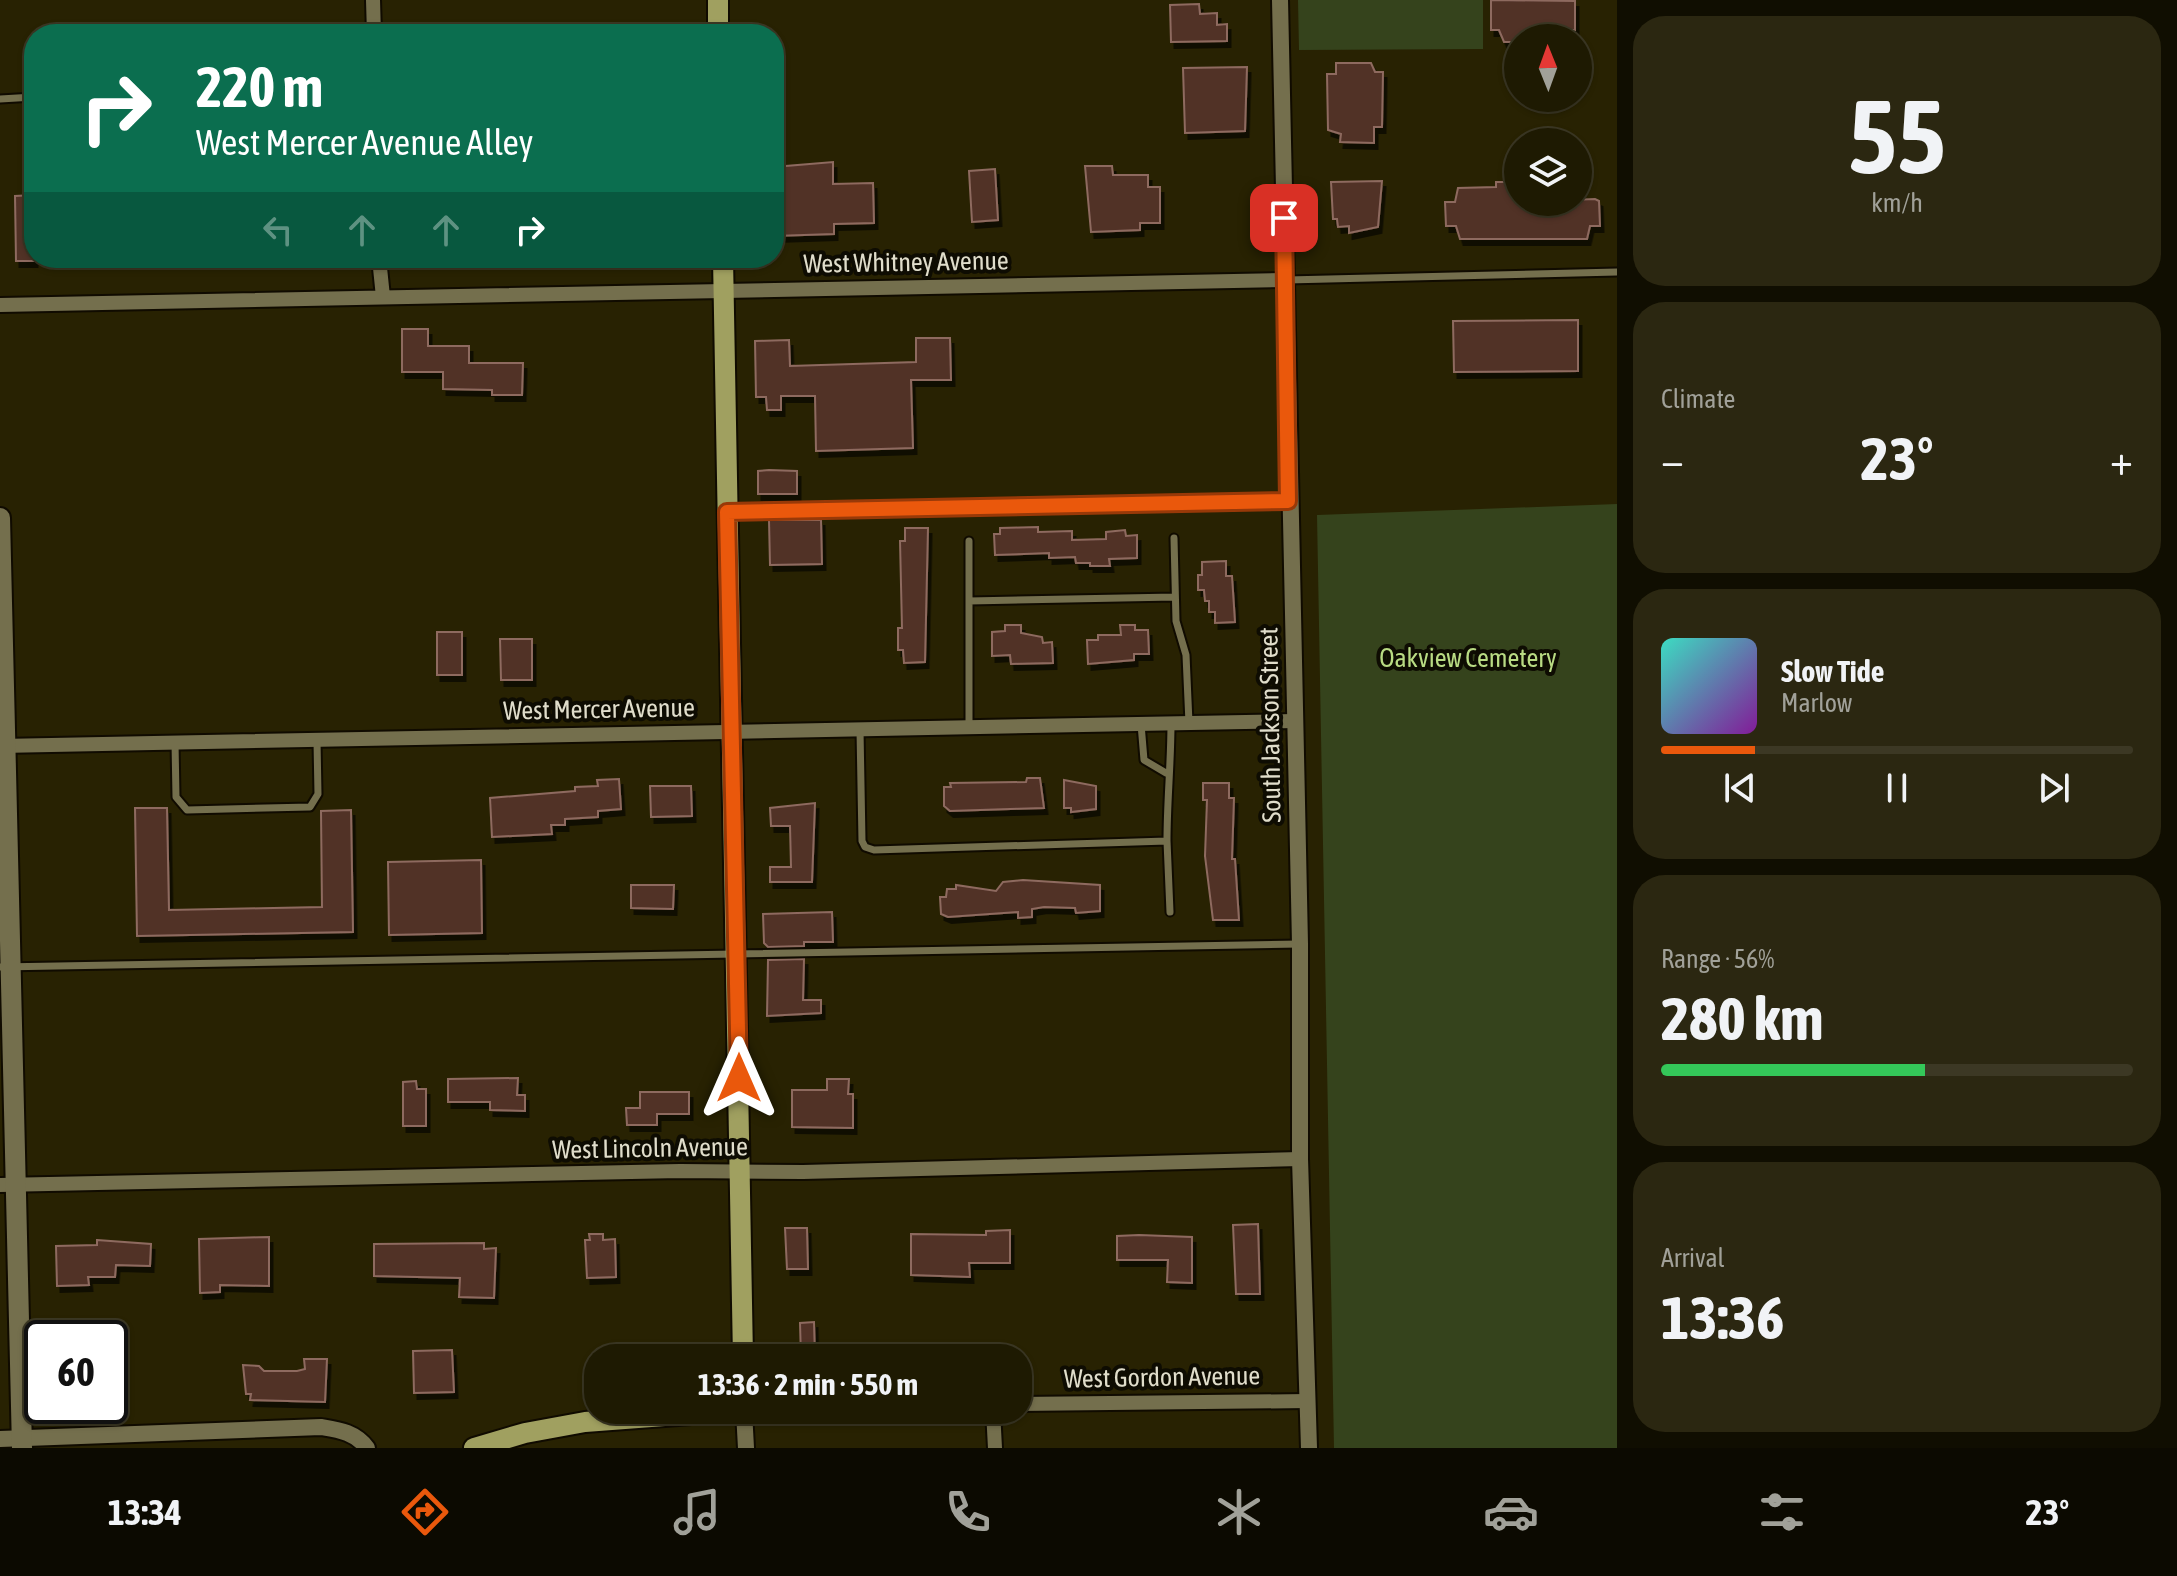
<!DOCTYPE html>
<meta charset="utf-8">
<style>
body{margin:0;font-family:"Asap Condensed",sans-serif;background:#2b2711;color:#f1f3f6;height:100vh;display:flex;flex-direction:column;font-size:30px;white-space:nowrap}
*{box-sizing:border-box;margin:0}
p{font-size:26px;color:#a1a199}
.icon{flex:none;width:44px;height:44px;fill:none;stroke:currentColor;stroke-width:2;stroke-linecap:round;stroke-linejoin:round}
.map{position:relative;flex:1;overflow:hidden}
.panel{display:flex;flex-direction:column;gap:16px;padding:16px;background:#100e01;width:560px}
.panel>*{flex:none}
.guide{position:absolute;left:24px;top:24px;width:760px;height:244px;border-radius:32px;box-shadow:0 2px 6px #0004,0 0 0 2px #3c3824;background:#0b6e4f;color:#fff;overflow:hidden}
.needle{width:52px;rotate:359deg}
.buttons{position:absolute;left:1504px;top:24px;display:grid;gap:16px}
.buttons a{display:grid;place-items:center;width:88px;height:88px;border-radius:50%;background:#1e1a02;box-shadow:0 2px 6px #0004,0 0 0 2px #3c3824;font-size:40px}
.speed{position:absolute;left:24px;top:1320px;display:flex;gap:16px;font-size:40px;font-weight:700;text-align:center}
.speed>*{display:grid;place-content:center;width:104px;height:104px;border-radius:50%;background:#1e1a02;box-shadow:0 2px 6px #0004,0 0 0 2px #3c3824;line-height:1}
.speed .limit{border:4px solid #111;border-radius:12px;background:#fff;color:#111}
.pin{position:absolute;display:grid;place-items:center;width:68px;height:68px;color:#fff;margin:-34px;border-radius:16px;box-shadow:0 4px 12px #0006}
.me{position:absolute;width:88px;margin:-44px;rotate:0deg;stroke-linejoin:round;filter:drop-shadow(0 0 6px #0008)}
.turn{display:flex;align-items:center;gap:28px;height:168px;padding:0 40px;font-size:36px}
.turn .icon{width:104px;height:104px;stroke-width:2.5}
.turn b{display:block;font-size:56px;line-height:68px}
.lanes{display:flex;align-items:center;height:76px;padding:0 40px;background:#0003;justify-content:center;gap:40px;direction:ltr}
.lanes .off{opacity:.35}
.big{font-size:60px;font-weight:700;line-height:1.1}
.panel .tile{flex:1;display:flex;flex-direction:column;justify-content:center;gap:12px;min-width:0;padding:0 28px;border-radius:32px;background:#2b2711}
.panel .dial{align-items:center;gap:0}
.dial b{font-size:104px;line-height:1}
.song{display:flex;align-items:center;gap:24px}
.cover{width:96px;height:96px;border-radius:12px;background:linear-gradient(135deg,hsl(170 70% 55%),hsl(290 70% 35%))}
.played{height:8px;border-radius:4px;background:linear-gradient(90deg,#ea580c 20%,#3c3824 20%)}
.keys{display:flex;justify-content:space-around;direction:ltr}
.heat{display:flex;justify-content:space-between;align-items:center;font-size:44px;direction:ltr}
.charge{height:12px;border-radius:6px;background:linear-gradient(90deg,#34c759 56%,#3c3824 0)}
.trip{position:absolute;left:584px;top:1344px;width:448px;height:80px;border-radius:32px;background:#1e1a02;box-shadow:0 2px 6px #0004,0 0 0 2px #3c3824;font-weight:700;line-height:80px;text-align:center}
.menu{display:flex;height:128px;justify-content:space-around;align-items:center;background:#0c0a01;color:#a1a199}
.menu .icon{width:56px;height:56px}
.menu .selected{color:#ea580c}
.menu b{font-size:36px;color:#f1f3f6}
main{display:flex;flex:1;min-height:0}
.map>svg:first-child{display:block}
.green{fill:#35431c}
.building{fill:#513228;stroke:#8e6a5f;stroke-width:2;filter:url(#shadow)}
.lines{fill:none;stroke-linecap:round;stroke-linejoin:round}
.service-casing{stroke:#100b00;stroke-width:11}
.minor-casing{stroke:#100b00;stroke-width:18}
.tertiary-casing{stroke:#100b00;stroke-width:20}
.secondary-casing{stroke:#100b00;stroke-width:24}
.primary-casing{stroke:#100b00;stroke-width:24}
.service{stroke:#746f4d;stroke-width:7}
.minor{stroke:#746f4d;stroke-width:14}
.tertiary{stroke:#746f4d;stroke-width:16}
.secondary{stroke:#746f4d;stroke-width:20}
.primary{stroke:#a0a060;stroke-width:20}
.route-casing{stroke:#983908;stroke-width:20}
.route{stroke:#ea580c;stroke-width:14}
.labels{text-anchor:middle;stroke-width:8;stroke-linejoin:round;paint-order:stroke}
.street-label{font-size:26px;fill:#e0ddcb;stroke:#0e0c02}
.park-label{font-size:26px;fill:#b9db83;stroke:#0e0c02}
</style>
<main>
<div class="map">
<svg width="1617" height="1448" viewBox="0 0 1617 1448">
<defs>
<filter id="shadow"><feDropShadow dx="3.5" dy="6" stdDeviation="0" flood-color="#0009"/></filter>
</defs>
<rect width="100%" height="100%" fill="#282202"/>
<path class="green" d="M 1298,0 L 1483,0 L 1483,49 L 1299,50 Z
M 1617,504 L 1617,1448 L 1334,1448 L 1317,515 Z"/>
<path class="building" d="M 1491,0 L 1575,1 L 1575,30 L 1568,30 L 1564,38 L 1518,38 L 1518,42 L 1504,42 L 1499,30 L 1491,30 Z
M 1199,4 L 1200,14 L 1217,13 L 1217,25 L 1227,24 L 1227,41 L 1171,42 L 1170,5 Z
M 1336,63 L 1371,63 L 1375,72 L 1383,72 L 1382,127 L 1374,127 L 1374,143 L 1340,142 L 1341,134 L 1328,130 L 1327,74 L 1336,74 Z
M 1247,67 L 1245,131 L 1185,133 L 1183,68 Z
M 833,162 L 833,184 L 873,183 L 874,223 L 834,224 L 834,234 L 774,236 L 774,167 Z
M 1085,166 L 1112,166 L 1113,175 L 1148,175 L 1148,187 L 1160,187 L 1160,223 L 1140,223 L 1140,230 L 1091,232 Z
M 995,169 L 998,220 L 972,222 L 969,171 Z
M 1382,181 L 1378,227 L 1349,233 L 1349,226 L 1338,227 L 1337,219 L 1333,219 L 1331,182 Z
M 1496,182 L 1513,182 L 1518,202 L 1595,199 L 1599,201 L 1600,226 L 1590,226 L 1587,239 L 1460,239 L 1456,226 L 1446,226 L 1445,202 L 1455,202 L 1458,188 L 1496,187 Z
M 34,195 L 34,261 L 16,261 L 15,196 Z
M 1578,320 L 1578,371 L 1454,372 L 1453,321 Z
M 402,329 L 428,329 L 428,346 L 469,346 L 469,363 L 523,363 L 522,395 L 492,395 L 492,390 L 443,389 L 443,372 L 402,372 Z
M 916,338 L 950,338 L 951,380 L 911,380 L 913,448 L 816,451 L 815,396 L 781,396 L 781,410 L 767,410 L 766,397 L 756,397 L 755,341 L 789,340 L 790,366 L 916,362 Z
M 769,470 L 797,471 L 797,494 L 758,494 L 758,471 Z
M 769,520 L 821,520 L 822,564 L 770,565 Z
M 1038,527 L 1038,532 L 1072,531 L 1072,540 L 1106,539 L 1106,532 L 1125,530 L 1126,536 L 1137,535 L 1137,558 L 1109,559 L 1110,566 L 1090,566 L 1090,563 L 1076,563 L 1075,557 L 1049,558 L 1049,553 L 995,555 L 994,534 L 1000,534 L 1000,528 Z
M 905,528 L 928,528 L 925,662 L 904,663 L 903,650 L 898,650 L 898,628 L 902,628 L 900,541 L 905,541 Z
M 1226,561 L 1226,576 L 1232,576 L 1235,622 L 1215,623 L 1215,612 L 1209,612 L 1209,601 L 1205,601 L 1204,590 L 1198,590 L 1198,575 L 1202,575 L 1202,562 Z
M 1005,625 L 1021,625 L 1021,633 L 1042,637 L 1043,643 L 1052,642 L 1053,663 L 1011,664 L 1010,655 L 992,656 L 992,632 L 1005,631 Z
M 1120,625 L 1135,625 L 1135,630 L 1148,630 L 1149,654 L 1134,654 L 1134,660 L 1088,664 L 1087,640 L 1098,640 L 1098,635 L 1121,635 Z
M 437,632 L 462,632 L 462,675 L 437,675 Z
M 500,639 L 532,639 L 532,680 L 501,680 Z
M 1027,778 L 1040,778 L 1044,808 L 950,811 L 944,806 L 944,787 L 951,787 L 950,783 L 1026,782 Z
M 619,779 L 621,809 L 598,811 L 598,817 L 565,819 L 565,825 L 551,825 L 552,834 L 492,837 L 490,798 L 575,791 L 575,787 L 598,786 L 597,780 Z
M 1064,780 L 1096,786 L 1096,809 L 1071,812 L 1071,808 L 1064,808 Z
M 1203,783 L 1229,783 L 1229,798 L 1234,798 L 1232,859 L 1235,859 L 1239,920 L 1213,920 L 1205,856 L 1207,800 L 1203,800 Z
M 650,786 L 691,786 L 692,816 L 651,817 Z
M 815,803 L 812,882 L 770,882 L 770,867 L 791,867 L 790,826 L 771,826 L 770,808 Z
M 135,808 L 167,808 L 169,910 L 322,907 L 321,811 L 351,810 L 353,932 L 137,936 Z
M 481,860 L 482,933 L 389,935 L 388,862 Z
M 1023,880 L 1100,885 L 1100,911 L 1076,913 L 1075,908 L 1044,907 L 1032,909 L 1032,917 L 1018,918 L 1018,912 L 948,917 L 941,914 L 940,897 L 946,897 L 947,889 L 956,889 L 956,885 L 996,891 L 1003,882 Z
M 631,885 L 674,885 L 673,909 L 631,908 Z
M 832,912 L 833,942 L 804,942 L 804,946 L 768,947 L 764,943 L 763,914 Z
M 804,959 L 803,1000 L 821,1000 L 821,1013 L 767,1016 L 768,960 Z
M 518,1078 L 517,1095 L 525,1095 L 525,1111 L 490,1110 L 490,1102 L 448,1102 L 448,1079 Z
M 827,1079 L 849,1079 L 848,1094 L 853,1094 L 853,1128 L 792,1127 L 792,1090 L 827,1090 Z
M 416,1081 L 417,1089 L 426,1089 L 426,1126 L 403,1126 L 403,1082 Z
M 640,1092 L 689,1092 L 689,1114 L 657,1114 L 657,1125 L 627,1125 L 626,1108 L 640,1108 Z
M 1258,1224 L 1260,1294 L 1236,1294 L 1233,1225 Z
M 785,1228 L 807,1228 L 808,1269 L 787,1269 Z
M 1010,1230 L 1010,1263 L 969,1263 L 970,1277 L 911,1275 L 911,1234 L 986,1235 L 986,1231 Z
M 589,1234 L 603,1234 L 603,1240 L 615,1239 L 616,1277 L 587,1278 L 585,1240 L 590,1240 Z
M 1139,1235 L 1192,1237 L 1192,1283 L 1167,1282 L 1168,1260 L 1117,1260 L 1117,1236 Z
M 269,1237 L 269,1286 L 220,1285 L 220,1292 L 200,1293 L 199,1239 Z
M 97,1240 L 151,1244 L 150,1266 L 116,1265 L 115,1277 L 88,1277 L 89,1285 L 57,1286 L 56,1246 L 97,1245 Z
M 484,1243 L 484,1249 L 496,1248 L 494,1298 L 459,1297 L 460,1278 L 374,1276 L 374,1244 Z
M 814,1322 L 815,1358 L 801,1358 L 800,1323 Z
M 452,1350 L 454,1392 L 414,1393 L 413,1351 Z
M 304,1359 L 327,1359 L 325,1402 L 250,1400 L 251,1394 L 246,1394 L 243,1365 L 259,1366 L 264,1371 L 297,1371 L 305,1369 Z"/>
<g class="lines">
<g class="service-casing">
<path id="service" d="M 0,99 L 34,97
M 1287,280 L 1617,272
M 730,512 L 1288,501
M 1174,538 L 1176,621 L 1186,655 L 1189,723
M 969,541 L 969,601 L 1175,597
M 969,601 L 969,726
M 1141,724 L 1144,760 L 1166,773
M 860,730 L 862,841 L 865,847 L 874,850 L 1167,841 C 1167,801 1171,763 1171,723
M 175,742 L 176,797 L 187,810 L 310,807 L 318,794 L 317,741
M 1167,841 L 1170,912
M 0,967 L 1300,944"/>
</g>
<g class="minor-casing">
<path id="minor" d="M 373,0 L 374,34
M 379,258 L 383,297
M 0,305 L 1285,280
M 0,746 L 1294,721
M 0,1185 L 680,1171 L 803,1172 L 1300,1159
M 1018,1404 L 1307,1401
M 993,1410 L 995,1448
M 744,1411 L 775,1410"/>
</g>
<g class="tertiary-casing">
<path id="tertiary" d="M 1280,0 L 1300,944 L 1300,1159 L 1309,1448
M 744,1411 L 746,1448
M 0,1439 L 321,1427 C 339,1430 355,1432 367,1448"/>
</g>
<g class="secondary-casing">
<path id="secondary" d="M 0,518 L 22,1448"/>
</g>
<g class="primary-casing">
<path id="primary" d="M 718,0 L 718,34
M 723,258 L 743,1358
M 474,1448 L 525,1433 L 585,1422 L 744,1410"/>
</g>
<use href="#service" class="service"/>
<use href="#minor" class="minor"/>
<use href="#tertiary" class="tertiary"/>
<use href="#secondary" class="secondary"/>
<use href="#primary" class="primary"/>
</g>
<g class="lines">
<g class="route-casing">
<path id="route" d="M 739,1078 L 727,512 L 1288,501 L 1284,218"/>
</g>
<use href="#route" class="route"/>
</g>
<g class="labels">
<g class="street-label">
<text transform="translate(906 262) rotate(-1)" y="9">West Whitney Avenue</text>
<text transform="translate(599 709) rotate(-1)" y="9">West Mercer Avenue</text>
<text transform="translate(1270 725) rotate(-91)" y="9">South Jackson Street</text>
<text transform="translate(650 1148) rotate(-1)" y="9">West Lincoln Avenue</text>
<text transform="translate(1162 1377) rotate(-1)" y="9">West Gordon Avenue</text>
</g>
<g class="park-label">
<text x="1468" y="667">Oakview Cemetery</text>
</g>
</g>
</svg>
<div class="buttons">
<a><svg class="needle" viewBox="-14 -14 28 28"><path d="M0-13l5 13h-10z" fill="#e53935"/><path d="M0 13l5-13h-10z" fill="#a1a199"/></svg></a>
<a><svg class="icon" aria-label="layers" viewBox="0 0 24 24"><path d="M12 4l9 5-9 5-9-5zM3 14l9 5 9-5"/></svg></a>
</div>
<div class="speed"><div class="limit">60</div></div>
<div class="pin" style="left:1284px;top:218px;background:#d93025"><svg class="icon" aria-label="arrive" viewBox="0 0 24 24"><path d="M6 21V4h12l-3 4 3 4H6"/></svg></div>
<svg class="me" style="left:739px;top:1078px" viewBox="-20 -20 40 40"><path d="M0-17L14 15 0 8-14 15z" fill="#ea580c" stroke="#fff" stroke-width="4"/></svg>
<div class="trip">13:36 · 2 min · 550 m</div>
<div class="guide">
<div class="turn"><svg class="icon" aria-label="right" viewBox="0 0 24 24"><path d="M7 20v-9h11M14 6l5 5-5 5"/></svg><div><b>220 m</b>West Mercer Avenue Alley</div></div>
<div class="lanes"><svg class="icon off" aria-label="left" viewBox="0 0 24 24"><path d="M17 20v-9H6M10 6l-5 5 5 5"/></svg><svg class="icon off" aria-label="ahead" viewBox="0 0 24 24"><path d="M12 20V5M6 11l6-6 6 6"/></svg><svg class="icon off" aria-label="ahead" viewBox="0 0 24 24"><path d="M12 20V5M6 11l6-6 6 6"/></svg><svg class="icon" aria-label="right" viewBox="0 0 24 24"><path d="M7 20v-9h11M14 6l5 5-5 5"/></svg></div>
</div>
</div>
<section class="panel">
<div class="tile dial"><b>55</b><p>km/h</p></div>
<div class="tile"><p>Climate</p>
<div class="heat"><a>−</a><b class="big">23°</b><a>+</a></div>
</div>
<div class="tile">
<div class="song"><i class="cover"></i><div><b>Slow Tide</b><p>Marlow</p></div></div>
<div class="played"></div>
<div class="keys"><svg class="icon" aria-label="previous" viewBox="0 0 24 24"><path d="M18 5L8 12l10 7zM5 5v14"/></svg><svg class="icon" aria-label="pause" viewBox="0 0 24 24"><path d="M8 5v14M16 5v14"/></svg><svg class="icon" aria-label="next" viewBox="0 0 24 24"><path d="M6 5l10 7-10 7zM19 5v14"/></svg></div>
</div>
<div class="tile"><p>Range · 56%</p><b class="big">280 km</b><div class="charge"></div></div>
<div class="tile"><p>Arrival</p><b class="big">13:36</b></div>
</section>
</main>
<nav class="menu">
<b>13:34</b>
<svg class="icon selected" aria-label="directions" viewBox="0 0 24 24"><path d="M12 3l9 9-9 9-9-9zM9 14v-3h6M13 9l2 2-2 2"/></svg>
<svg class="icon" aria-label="music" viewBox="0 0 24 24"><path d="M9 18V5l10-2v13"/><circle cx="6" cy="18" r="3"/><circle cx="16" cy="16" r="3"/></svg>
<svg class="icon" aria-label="phone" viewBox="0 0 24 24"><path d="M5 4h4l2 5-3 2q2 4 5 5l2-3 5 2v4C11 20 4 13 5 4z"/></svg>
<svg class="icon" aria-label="climate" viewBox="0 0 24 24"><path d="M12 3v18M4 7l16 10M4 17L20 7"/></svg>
<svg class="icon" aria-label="car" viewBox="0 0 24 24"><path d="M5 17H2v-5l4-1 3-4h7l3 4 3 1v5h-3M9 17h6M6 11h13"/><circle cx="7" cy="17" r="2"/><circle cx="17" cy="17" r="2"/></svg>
<svg class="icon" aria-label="filters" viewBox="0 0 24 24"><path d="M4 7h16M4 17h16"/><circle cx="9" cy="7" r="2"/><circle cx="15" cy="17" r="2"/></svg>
<b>23°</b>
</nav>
